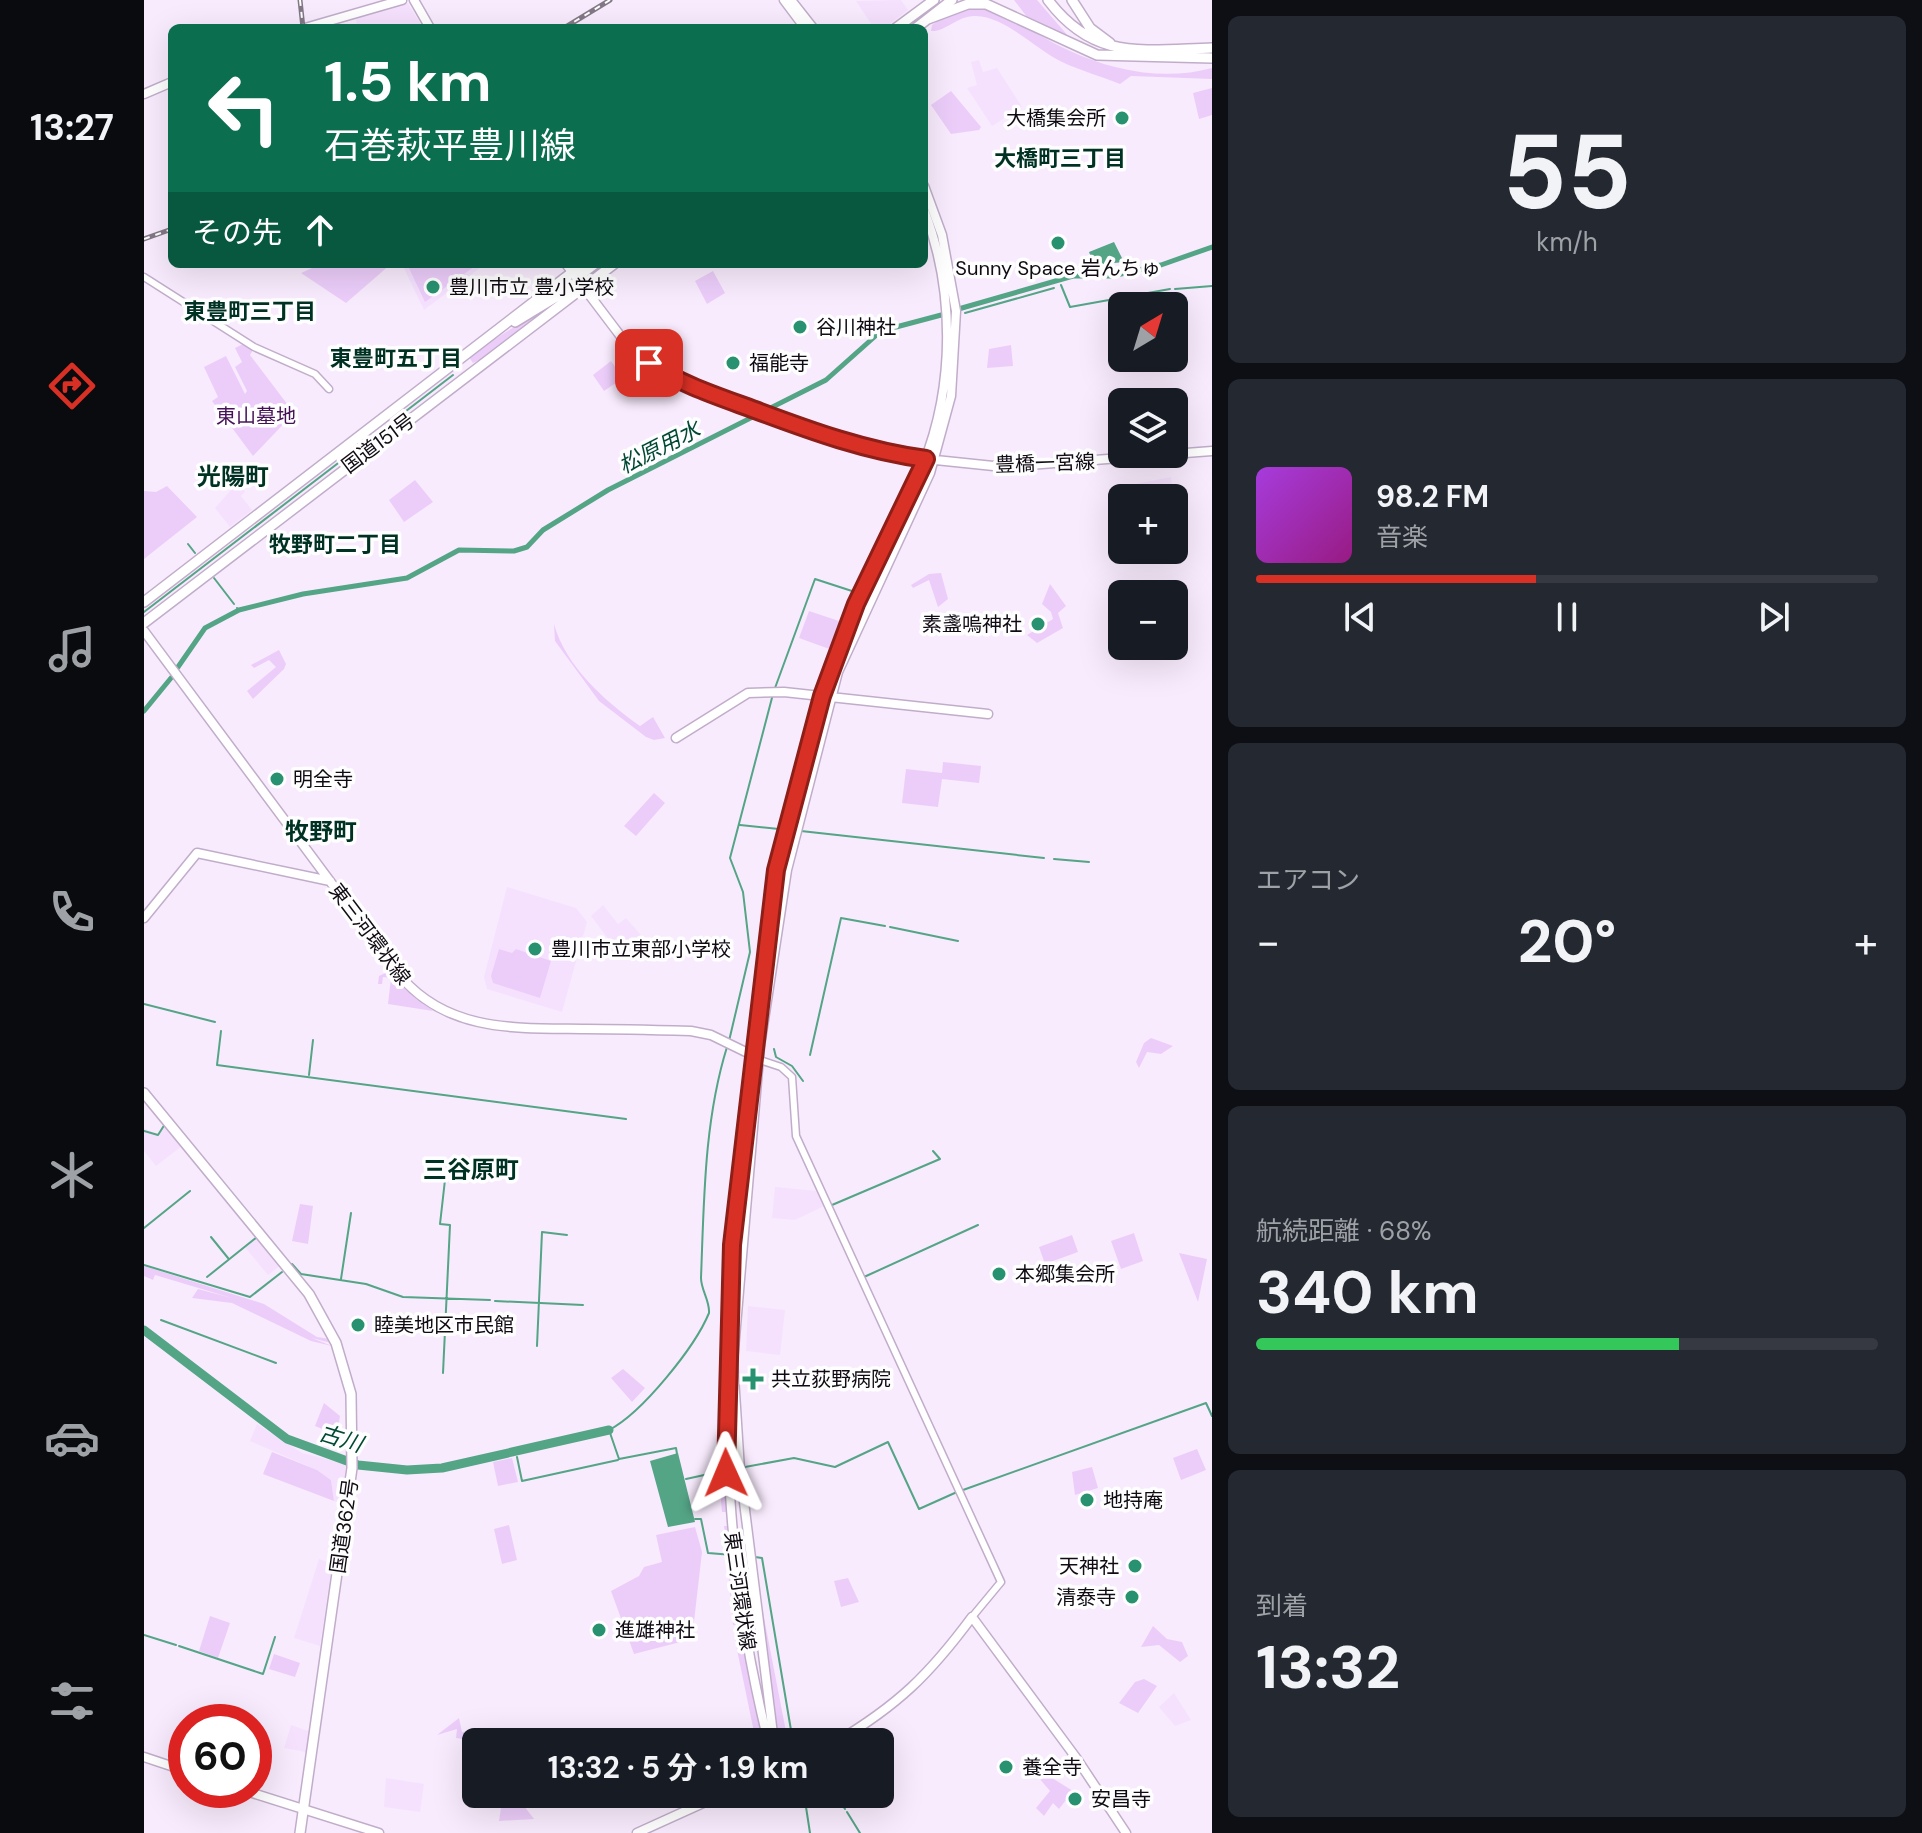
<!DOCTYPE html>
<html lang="ja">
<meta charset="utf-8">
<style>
body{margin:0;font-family:"DM Sans","Noto Sans JP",sans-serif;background:#242831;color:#f1f3f6;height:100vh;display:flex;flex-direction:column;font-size:30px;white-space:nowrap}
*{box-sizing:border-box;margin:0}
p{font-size:26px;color:#9ea1a6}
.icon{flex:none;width:44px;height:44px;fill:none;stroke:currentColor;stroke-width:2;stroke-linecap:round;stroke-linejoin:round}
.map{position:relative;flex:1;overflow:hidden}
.drawer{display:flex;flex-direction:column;gap:16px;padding:16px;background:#0d0f14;width:710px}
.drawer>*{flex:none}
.guide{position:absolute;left:24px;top:24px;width:760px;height:244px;border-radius:12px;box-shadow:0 8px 32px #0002;background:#0b6e4f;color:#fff;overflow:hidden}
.needle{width:52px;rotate:38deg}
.tools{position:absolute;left:964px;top:292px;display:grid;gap:16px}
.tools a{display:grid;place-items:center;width:80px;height:80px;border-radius:12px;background:#171b24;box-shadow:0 8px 32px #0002;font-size:40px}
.speed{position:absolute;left:24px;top:1704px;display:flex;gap:16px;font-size:40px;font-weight:700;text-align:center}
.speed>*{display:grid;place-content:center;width:104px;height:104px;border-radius:50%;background:#171b24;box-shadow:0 8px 32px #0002;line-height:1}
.speed .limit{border:12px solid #d22;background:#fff;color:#111}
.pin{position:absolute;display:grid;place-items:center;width:68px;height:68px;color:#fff;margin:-34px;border-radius:16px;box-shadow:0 4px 12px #0006}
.me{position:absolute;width:88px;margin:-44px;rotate:359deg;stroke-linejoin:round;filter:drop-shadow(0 0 6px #0008)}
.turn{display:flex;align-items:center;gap:28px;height:168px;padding:0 24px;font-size:36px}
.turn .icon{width:104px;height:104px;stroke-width:2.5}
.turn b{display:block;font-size:56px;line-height:68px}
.then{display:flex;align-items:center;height:76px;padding:0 24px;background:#0003;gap:16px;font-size:30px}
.big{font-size:60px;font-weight:700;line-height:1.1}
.drawer .widget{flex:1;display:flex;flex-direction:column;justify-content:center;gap:12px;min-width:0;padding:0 28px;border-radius:12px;background:#242831}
.drawer .dial{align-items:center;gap:0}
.dial b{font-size:104px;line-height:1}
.song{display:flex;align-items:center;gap:24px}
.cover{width:96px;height:96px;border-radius:12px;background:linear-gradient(135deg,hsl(280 70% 55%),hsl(310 70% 35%))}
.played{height:8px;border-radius:4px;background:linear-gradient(90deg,#d93025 45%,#363941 45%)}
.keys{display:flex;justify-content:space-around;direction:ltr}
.heat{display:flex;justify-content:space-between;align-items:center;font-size:44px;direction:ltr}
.charge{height:12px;border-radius:6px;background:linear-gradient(90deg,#34c759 68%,#363941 0)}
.trip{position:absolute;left:318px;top:1728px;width:432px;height:80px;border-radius:12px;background:#171b24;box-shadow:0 8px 32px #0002;font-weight:700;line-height:80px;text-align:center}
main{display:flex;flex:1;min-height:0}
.menu{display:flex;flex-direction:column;width:144px;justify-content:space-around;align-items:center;background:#090b0e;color:#9ea1a6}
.menu .icon{width:56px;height:56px}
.menu .on{color:#d93025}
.menu b{font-size:36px;color:#f1f3f6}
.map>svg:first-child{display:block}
.built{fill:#f5e1fe}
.green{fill:#eccdfa}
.water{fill:#54a486}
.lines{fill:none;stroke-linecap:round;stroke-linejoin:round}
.stream{stroke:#54a486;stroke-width:2}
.canal{stroke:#54a486;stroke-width:5}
.river{stroke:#54a486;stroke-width:9}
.minor-casing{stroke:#c1adca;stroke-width:9}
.major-casing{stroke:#c1adca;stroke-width:11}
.highway-casing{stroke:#c1adca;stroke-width:12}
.minor{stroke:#fff;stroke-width:6}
.major{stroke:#fff;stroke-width:8}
.highway{stroke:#fff;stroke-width:9}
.rail-casing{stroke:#827886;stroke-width:5}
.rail{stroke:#fefefe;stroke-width:2;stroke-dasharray:6;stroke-linecap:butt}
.route-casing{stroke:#8d1f18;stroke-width:20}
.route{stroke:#d93025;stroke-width:14}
.poi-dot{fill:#28916f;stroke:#fefefe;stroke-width:3}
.labels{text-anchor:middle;stroke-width:7;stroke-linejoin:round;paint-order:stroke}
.poi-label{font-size:20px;fill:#100a13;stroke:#fefefe;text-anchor:start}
.park-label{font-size:20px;fill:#451257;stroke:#fefefe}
.street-label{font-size:20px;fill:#100a13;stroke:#fefefe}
.neighbourhood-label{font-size:22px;font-weight:bold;fill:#003223;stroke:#fefefe}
.water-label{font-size:22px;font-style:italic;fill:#014934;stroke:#fefefe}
.quarter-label{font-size:24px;font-weight:bold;fill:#003223;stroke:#fefefe}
</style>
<main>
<nav class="menu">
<b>13:27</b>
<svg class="icon on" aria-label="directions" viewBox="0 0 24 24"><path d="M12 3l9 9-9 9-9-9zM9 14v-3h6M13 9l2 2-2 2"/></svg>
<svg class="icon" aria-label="music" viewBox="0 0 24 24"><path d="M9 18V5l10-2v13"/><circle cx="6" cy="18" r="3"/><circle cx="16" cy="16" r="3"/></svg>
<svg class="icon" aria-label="phone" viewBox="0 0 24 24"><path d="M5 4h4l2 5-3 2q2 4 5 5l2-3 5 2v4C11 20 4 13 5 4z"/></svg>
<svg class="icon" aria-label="climate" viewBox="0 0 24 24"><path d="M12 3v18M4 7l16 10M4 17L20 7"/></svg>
<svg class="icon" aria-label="car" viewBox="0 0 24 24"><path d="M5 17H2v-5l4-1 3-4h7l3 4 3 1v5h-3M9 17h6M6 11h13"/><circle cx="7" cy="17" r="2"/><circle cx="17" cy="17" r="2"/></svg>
<svg class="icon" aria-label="filters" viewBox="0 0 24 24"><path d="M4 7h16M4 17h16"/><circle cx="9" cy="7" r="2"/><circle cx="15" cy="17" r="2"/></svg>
</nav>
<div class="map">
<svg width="1068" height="1833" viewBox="0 0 1068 1833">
<rect width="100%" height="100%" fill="#f8ebfd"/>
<path class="built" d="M 757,0 L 764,10 L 740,28 L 730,28 L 712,1 Z
M 263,2 L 279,28 L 213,28 L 212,17 Z
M 835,60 L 839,72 L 853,68 L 878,107 L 848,126 L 823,88 L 833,85 L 827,62 Z
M 258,264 L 341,264 L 280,310 Z
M 502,367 L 520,378 L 493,396 L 487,378 Z
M 1027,477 L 1030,498 L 983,498 L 981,486 Z
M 94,482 L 101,492 L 97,496 L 108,510 L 86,527 L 71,508 Z
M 363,887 L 432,908 L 443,922 L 418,1012 L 343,989 L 340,977 Z
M 459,905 L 474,924 L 482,918 L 497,935 L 475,953 L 447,916 Z
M 23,1123 L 38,1146 L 12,1166 L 0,1151 L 0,1128 L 14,1135 Z
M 631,1187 L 673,1191 L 680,1206 L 651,1220 L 628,1218 Z
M 114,1236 L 137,1265 L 124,1275 L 101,1247 Z
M 604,1306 L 641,1310 L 636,1355 L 602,1351 Z
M 113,1424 L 158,1453 L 202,1464 L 198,1504 L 190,1501 L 187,1480 L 173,1470 L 106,1441 Z
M 175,1559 L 188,1564 L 176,1646 L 150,1638 Z
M 1030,1693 L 1047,1720 L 1031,1726 L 1015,1707 Z
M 147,1725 L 167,1732 L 162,1752 L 140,1748 Z
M 242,1778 L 280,1784 L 276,1812 L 240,1807 Z"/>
<path class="green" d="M 870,0 L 893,0 L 932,45 L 883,17 Z
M 834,6 C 867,14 893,36 924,50 C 968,71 1021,81 1068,68 L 1068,79 L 987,76 L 976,84 C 957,76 937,71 918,62 C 891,49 862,17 832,16 C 814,15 802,32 787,31 L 788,25 L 811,9 Z
M 1068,88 L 1068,115 L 1055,119 L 1049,93 Z
M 807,91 L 837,127 L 835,130 L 807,134 L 787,105 Z
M 177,264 L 247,264 L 202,303 L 157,273 Z
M 263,264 L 334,264 L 281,302 Z
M 569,271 L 581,293 L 563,304 L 551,281 Z
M 427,291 L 337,359 L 329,363 L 324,356 Z
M 99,344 L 109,350 L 106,355 L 150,413 L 109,456 L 68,401 L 74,397 L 60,367 L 82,356 L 101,394 L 103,391 L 91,367 L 98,362 L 91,348 Z
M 867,345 L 869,366 L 843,368 L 845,349 Z
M 467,361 L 479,378 L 460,391 L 449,375 Z
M 271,480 L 289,502 L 260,522 L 245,500 Z
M 23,486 L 53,517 L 0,559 L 0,491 L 12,492 Z
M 797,573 L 804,599 L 794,607 L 785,580 L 769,588 L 767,585 L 785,574 Z
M 906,584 L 922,606 L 914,613 L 919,628 L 893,643 L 883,635 L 909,619 L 907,612 L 898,604 Z
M 665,611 L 698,622 L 688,650 L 655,638 Z
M 410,624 C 422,667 461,701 496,726 L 509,717 L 521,738 L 510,740 L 502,737 L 455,701 L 411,641 Z
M 135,650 L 142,664 L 140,669 L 109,699 L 103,691 L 132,667 L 125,660 L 110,668 L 107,665 Z
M 799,762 L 837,766 L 835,783 L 798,779 L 794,807 L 758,803 L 762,769 L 798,773 Z
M 510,793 L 521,803 L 492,836 L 480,826 Z
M 355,949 L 368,953 L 372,949 L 407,961 L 396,998 L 349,983 L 347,976 Z
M 243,972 L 250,973 L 289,1011 L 244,1004 L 247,978 L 239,977 L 238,984 L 234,984 L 235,976 Z
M 1007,1038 L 1029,1046 L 1017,1054 L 1003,1052 L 995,1068 L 992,1062 L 1000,1043 Z
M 156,1204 L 169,1206 L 164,1244 L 148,1241 Z
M 990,1233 L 999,1261 L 977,1269 L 967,1241 Z
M 928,1235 L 934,1252 L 901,1264 L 895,1247 Z
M 1035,1253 L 1063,1259 L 1054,1302 Z
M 0,1266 L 120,1304 L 173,1337 L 186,1339 L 187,1343 L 168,1338 L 188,1346 L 167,1341 L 88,1303 L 48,1298 L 54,1289 L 88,1298 L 11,1275 L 9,1280 L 0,1276 Z
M 577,1362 L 582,1512 L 578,1512 L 574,1467 Z
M 479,1369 L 501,1388 L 488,1402 L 467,1378 Z
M 180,1403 L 196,1416 L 193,1435 L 171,1426 Z
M 1053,1449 L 1062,1470 L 1037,1480 L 1029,1458 Z
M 128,1452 L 173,1470 L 187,1480 L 190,1501 L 119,1474 Z
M 368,1458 L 374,1482 L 354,1486 L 349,1462 Z
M 948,1467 L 954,1488 L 931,1495 L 928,1472 Z
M 365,1525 L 373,1560 L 358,1564 L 350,1529 Z
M 580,1526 L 583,1526 L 596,1624 L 589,1625 Z
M 551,1527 L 558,1552 L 548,1639 L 490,1654 L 467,1591 L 495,1576 L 500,1567 L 518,1562 L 512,1535 Z
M 704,1578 L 715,1602 L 697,1607 L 690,1581 Z
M 613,1602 L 617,1602 L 644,1742 L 636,1742 Z
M 66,1616 L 86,1623 L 74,1658 L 55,1651 Z
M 1009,1626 L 1023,1639 L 1038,1642 L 1044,1656 L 1036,1662 L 1015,1645 L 997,1647 Z
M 598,1639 L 621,1742 L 612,1742 L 591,1640 Z
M 130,1654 L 156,1663 L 151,1677 L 125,1669 Z
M 1000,1679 L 1013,1686 L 994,1713 L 975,1703 L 991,1682 Z
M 315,1718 L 318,1732 L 335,1730 L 341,1742 L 312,1738 L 313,1729 L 293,1735 Z
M 892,1768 L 929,1791 L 915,1809 L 909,1803 L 900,1816 L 892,1808 L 906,1791 L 889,1771 Z
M 359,1794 L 371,1794 L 390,1819 L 355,1821 Z"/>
<path class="water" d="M 970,242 L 980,262 L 950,265 L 945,252 Z
M 534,1453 L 551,1522 L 524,1527 L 506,1461 Z"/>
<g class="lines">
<path class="stream" d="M 917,285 L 926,307 L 1026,289
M 1031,289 L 1068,286
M 821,313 L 910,288
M 44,544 L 51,553
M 70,578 L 90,604
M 93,608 L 95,610
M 0,612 L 309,375
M 631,688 L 671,579 L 711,592
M 596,825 L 635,829
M 657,831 L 900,858
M 910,859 L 945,862
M 746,927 L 814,941
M 0,1004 L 71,1022
M 77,1031 L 73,1065 L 482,1119
M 585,1041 L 606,952 L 599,892 L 586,858 L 629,694
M 630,1049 L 632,1057 L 648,1066 L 659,1081
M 666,1055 L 697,918 L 741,926
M 165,1075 L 169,1040
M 0,1131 L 14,1135 L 21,1124
M 688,1205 L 796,1159 L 789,1151
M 0,1228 L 46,1191
M 67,1237 L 84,1258
M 148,1264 L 157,1274 L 222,1284 L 259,1297 L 346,1300
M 0,1265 L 106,1297 L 138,1272
M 63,1277 L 113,1237
M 720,1277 L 834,1225
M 197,1279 L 207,1213
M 351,1301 L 439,1305
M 17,1320 L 132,1363
M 393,1346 L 398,1232 L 423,1235
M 299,1373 L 306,1225 L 296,1224 L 302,1171
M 533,1454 L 532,1448 L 475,1459 L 465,1430 C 498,1413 551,1347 565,1313 C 566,1301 557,1290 557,1278 C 560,1201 560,1121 583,1047
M 373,1457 L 378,1481 L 474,1460
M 601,1467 L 650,1458 L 691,1467 L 744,1442 L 775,1509 L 813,1492
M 542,1479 L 583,1470
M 819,1490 L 1062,1403 L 1068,1416
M 551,1519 L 557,1519 L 564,1553 L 589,1555
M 611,1557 L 618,1558 L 649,1742
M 0,1635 L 32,1645
M 35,1646 L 119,1674 L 131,1637
M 660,1794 L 666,1833
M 691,1794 L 701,1809
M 661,1800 L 671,1794
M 703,1812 L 716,1833"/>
<path class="canal" d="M 811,310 L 929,276 L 968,276 L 1017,265 L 1068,247
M 34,667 L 61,628 L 95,610 L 159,594 L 263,578 L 315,550 L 370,551 L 383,547 L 399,530 L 464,490 L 682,380 L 737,331 L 801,314
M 0,711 L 27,678"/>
<path class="river" d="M 0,1330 L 143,1439 L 214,1465 L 263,1470 L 298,1468 L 465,1430"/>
<g class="minor-casing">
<path id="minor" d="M 0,277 L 110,347 L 171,374 L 185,389
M 616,1060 L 637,1067 L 648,1077 L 652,1136 L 857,1582 L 828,1617"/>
</g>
<g class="major-casing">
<path id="major" d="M 270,0 L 286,28
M 640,0 L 661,28
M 647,0 L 669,28
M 161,28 L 258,0
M 0,94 L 28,82
M 422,264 L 478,338 L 520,373 L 575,398 L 717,447 L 782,459 L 859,467 L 1068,451
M 0,631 L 258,978 C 306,1033 375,1028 442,1029 C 477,1029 512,1030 547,1031 L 567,1035 L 612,1057
M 532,738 L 604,693 L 640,692 L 844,714
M 0,918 L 53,853 L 186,881
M 624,1741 C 582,1572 577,1421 588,1248 C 591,1187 604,1128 609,1068 C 616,994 621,921 637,849 C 654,766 680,686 711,608 C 731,559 760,514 779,465 C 811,385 811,290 780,210
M 630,1742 L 596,1470 L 589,1361 L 616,1046 L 643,870 L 694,672 L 786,473 L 807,396 L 812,311 L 798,235 L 780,186
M 692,1742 C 754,1705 785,1675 828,1617 L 933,1759 L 982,1833
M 0,1757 L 42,1771
M 99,1790 L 235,1833
M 493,1833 L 579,1794"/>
</g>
<g class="highway-casing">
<path id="highway" d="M 904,0 C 950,61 998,50 1068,48
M 928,0 L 946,28 L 966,43
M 784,19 L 824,4 L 842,4 L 953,55 L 1068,58
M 752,28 L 790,0
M 772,28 L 808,0
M 428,272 L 439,273 L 451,264
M 371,322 L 427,288 L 438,287
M 0,602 L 439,264
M 0,623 L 470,264
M 0,1093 L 165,1294 L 192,1343 L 207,1394 L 208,1468 L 156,1833"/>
</g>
<use href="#minor" class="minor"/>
<use href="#major" class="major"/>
<use href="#highway" class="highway"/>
<g class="rail-casing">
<path id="rail" d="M 156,0 L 159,28
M 420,28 L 466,0
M 0,239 L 28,229"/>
</g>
<use href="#rail" class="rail"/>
</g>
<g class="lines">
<g class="route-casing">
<path id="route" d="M 505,363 C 538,385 573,396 611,410 C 667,431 722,451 782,459 L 712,604 L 678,696 L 632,870 L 588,1245 L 582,1473"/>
</g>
<use href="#route" class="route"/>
</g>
<g class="poi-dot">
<circle cx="978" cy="118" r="8"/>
<circle cx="914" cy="243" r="8"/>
<circle cx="289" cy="287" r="8"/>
<circle cx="656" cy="327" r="8"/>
<circle cx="589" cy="363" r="8"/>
<circle cx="894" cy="624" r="8"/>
<circle cx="133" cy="779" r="8"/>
<circle cx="391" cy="949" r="8"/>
<circle cx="855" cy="1274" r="8"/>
<circle cx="214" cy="1325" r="8"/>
<path d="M605 1367h8v8h8v8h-8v8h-8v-8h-8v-8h8z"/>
<circle cx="943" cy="1500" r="8"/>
<circle cx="991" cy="1566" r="8"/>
<circle cx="988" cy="1597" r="8"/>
<circle cx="455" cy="1630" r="8"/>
<circle cx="862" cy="1767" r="8"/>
<circle cx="931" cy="1799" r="8"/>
</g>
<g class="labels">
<g class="poi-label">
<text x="962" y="125" text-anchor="end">大橋集会所</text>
<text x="914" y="275" text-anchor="middle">Sunny Space 岩んちゅ</text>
<text x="305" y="294">豊川市立 豊小学校</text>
<text x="672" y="334">谷川神社</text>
<text x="605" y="370">福能寺</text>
<text x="878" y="631" text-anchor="end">素盞嗚神社</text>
<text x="149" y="786">明全寺</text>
<text x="407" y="956">豊川市立東部小学校</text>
<text x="871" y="1281">本郷集会所</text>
<text x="230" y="1332">睦美地区市民館</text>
<text x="627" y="1386">共立荻野病院</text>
<text x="959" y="1507">地持庵</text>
<text x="975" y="1573" text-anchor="end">天神社</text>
<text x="972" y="1604" text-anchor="end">清泰寺</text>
<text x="471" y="1637">進雄神社</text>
<text x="878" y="1774">養全寺</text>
<text x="947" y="1806">安昌寺</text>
</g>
<g class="park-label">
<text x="112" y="423">東山墓地</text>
</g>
<g class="street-label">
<text transform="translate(234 443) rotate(-37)" y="7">国道151号</text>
<text transform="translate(901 463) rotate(-2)" y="7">豊橋一宮線</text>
<text transform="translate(226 934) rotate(53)" y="7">東三河環状線</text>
<text transform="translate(200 1526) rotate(-82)" y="7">国道362号</text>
<text transform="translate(596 1591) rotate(82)" y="7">東三河環状線</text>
</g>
<g class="neighbourhood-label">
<text x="916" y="166">大橋町三丁目</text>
<text x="106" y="319">東豊町三丁目</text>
<text x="252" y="366">東豊町五丁目</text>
<text x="191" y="552">牧野町二丁目</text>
</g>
<g class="water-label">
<text transform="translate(515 447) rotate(-27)" y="8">松原用水</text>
<text transform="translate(197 1438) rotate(17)" y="8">古川</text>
</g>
<g class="quarter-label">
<text x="89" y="485">光陽町</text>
<text x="177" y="840">牧野町</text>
<text x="327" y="1178">三谷原町</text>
</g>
</g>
</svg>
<div class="tools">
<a><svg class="needle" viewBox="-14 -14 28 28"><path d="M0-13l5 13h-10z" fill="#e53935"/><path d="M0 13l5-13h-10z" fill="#9ea1a6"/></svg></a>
<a><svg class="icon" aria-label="layers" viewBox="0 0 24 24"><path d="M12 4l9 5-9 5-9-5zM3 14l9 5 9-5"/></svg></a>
<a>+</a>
<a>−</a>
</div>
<div class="speed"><div class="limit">60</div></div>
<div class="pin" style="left:505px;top:363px;background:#d93025"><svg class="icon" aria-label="arrive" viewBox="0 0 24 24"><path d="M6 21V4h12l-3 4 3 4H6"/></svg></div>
<svg class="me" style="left:582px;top:1473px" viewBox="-20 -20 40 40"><path d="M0-17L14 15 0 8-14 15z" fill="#d93025" stroke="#fff" stroke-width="4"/></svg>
<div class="trip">13:32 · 5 分 · 1.9 km</div>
<div class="guide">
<div class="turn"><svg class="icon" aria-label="left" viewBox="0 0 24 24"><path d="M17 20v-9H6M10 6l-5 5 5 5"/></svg><div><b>1.5 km</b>石巻萩平豊川線</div></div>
<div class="then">その先<svg class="icon" aria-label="ahead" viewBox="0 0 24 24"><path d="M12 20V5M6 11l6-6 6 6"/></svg></div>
</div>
</div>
<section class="drawer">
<div class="widget dial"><b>55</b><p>km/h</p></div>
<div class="widget">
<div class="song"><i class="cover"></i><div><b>98.2 FM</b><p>音楽</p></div></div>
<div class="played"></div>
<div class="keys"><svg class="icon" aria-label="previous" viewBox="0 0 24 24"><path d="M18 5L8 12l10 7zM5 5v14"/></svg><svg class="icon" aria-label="pause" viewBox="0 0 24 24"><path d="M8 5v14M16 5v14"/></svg><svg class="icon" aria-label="next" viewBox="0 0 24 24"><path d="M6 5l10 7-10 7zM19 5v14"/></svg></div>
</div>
<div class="widget"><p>エアコン</p>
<div class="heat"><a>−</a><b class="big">20°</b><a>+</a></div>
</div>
<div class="widget"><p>航続距離 · 68%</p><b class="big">340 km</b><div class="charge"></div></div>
<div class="widget"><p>到着</p><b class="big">13:32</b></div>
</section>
</main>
